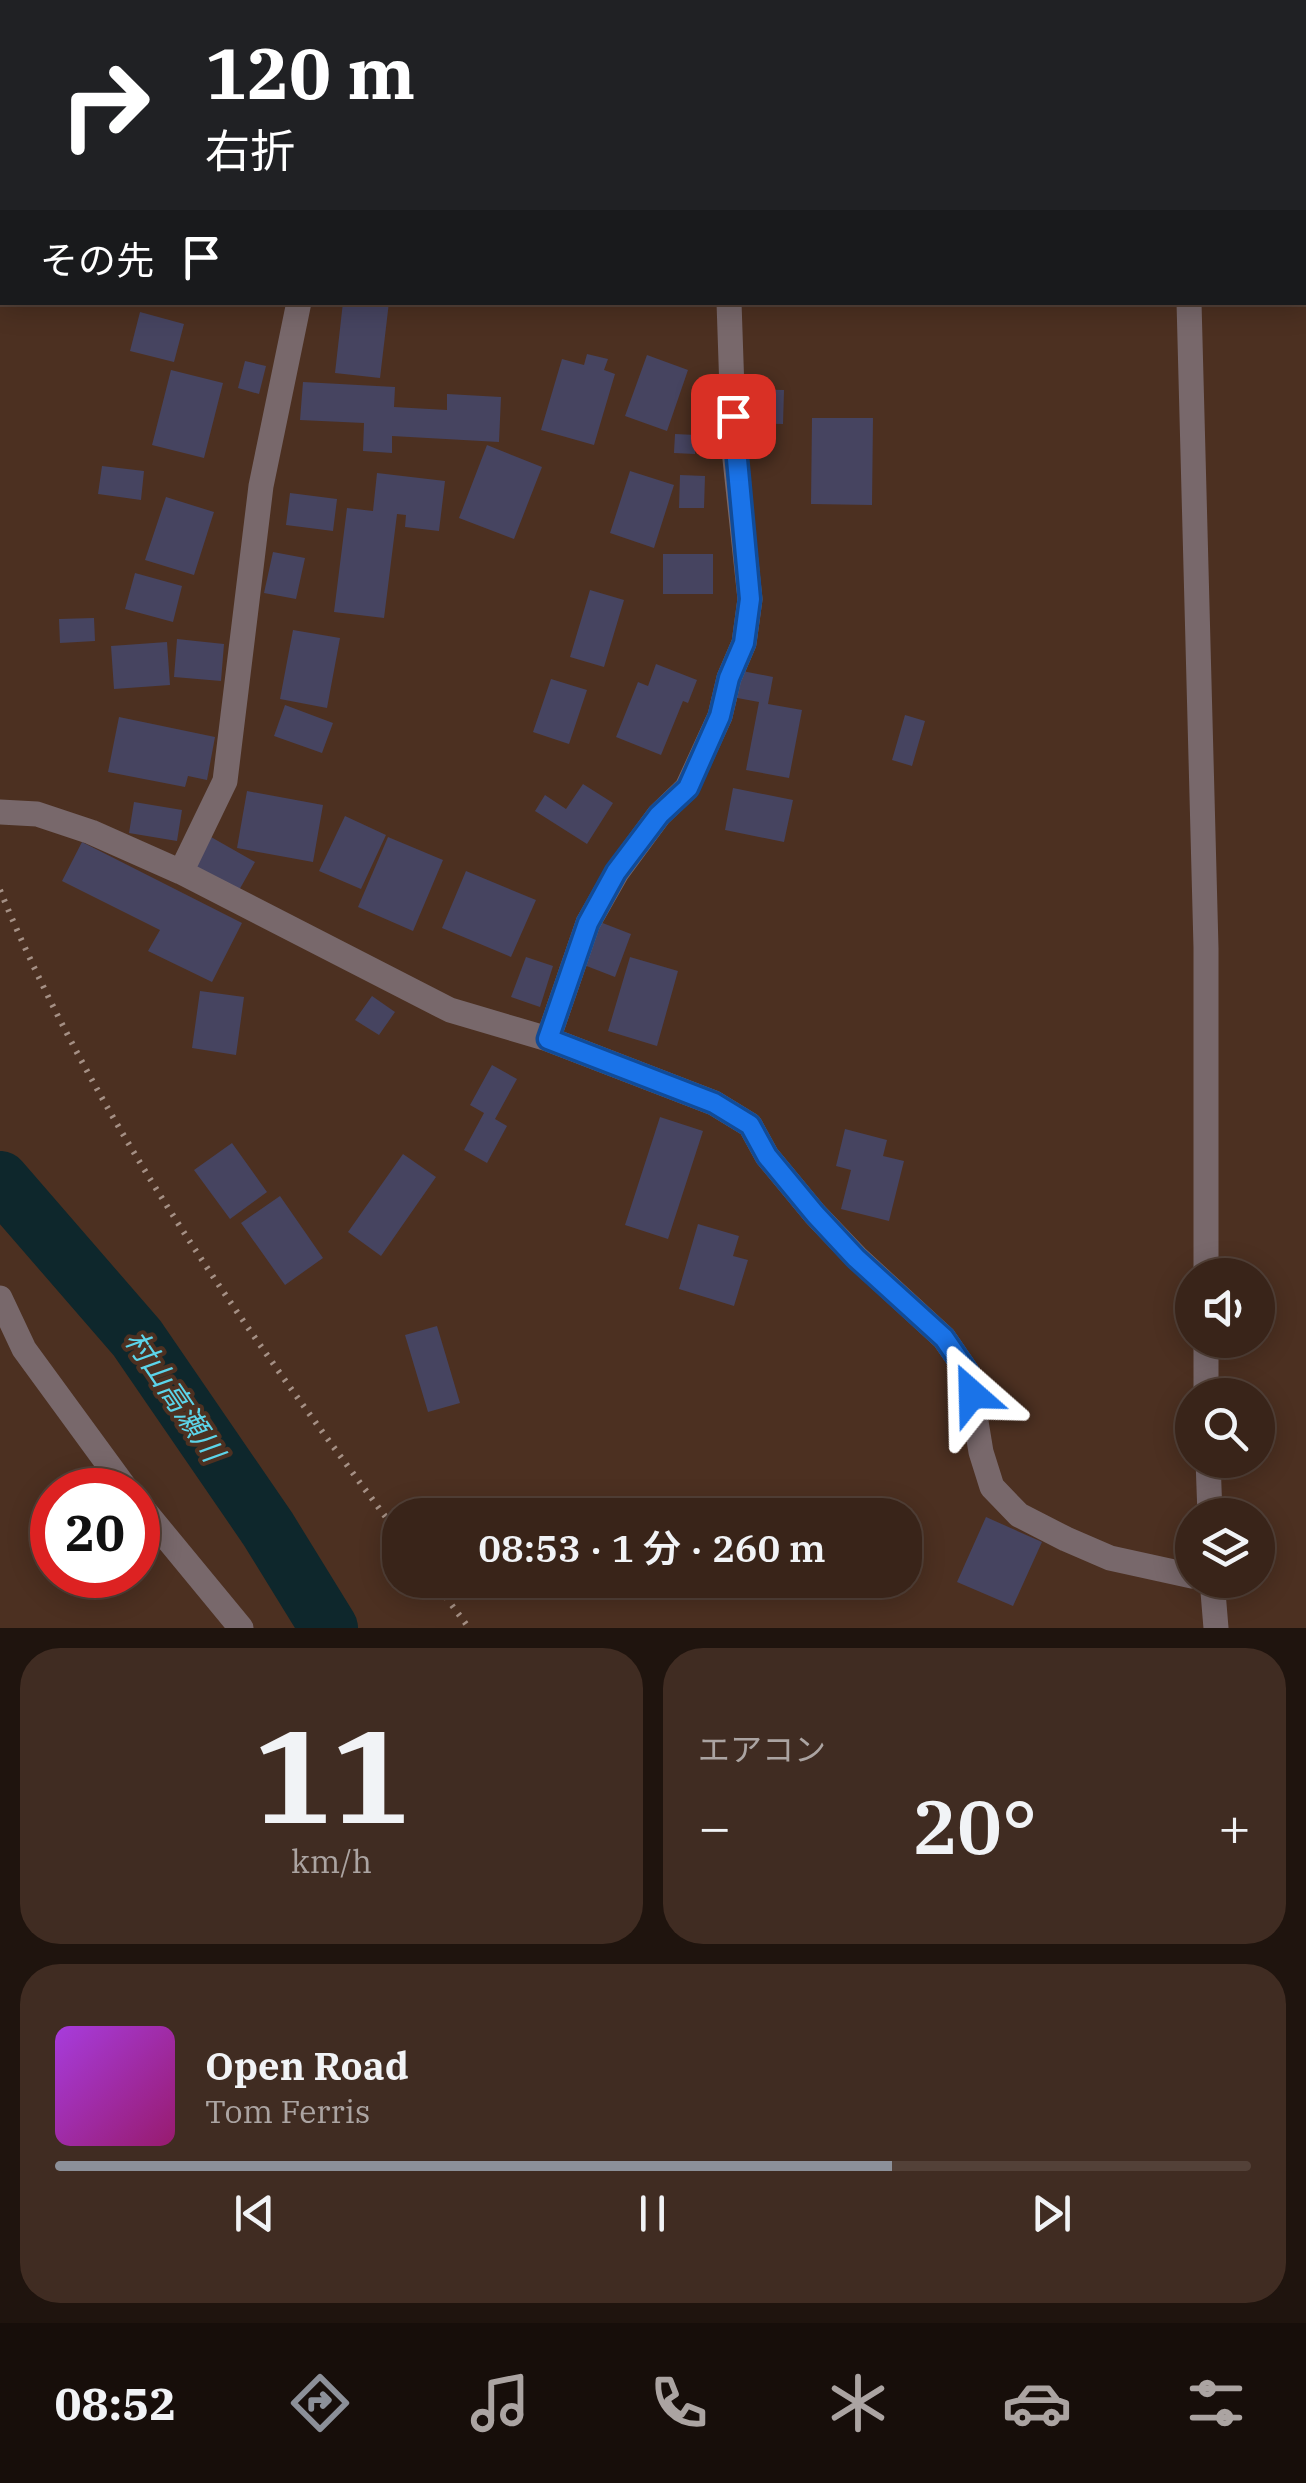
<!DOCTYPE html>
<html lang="ja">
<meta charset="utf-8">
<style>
body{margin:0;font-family:"IBM Plex Serif","Noto Sans JP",serif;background:#402c22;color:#f1f3f6;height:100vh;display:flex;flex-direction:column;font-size:38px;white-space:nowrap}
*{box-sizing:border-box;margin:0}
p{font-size:32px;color:#aba4a2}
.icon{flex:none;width:55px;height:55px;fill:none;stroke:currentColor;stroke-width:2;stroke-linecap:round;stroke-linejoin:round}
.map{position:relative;height:1628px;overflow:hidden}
.drawer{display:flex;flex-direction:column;gap:20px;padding:20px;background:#1f140e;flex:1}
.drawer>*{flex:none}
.hud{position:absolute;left:0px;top:0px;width:1308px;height:305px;box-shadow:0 5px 25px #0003,0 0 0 2px #534138;background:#202124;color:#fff;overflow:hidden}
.tools{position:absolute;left:1175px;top:1258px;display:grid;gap:20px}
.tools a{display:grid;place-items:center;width:100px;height:100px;border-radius:50%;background:#392419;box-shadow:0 5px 25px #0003,0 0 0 2px #534138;font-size:50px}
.speed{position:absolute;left:30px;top:1468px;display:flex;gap:20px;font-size:50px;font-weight:700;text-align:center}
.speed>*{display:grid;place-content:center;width:130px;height:130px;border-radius:50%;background:#392419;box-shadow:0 5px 25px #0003,0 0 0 2px #534138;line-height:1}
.speed .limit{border:15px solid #d22;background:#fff;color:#111}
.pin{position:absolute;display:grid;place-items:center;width:85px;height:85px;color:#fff;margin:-42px;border-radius:20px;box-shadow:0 5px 15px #0006}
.me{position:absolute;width:110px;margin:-55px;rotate:335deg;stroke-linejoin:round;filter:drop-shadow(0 0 8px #0008)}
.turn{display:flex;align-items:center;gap:35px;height:210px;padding:0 40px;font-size:45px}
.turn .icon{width:130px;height:130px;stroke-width:2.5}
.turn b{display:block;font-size:70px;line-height:85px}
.then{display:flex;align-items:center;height:95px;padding:0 40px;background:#0003;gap:20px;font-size:38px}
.big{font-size:75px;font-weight:600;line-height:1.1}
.drawer .widget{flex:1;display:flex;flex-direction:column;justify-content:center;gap:15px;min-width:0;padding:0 35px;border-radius:40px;background:#402c22}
.drawer .dial{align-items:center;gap:0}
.dial b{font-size:130px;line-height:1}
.song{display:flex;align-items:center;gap:30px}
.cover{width:120px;height:120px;border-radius:15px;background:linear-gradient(135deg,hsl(280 70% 55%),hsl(320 70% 35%))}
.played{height:10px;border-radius:5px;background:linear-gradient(90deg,#8c9099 70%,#534138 70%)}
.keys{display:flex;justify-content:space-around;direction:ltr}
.heat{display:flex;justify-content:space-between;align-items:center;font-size:55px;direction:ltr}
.drawer .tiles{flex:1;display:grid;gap:20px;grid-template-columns:1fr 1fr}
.widget:last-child{grid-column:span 2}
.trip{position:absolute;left:382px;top:1498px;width:540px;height:100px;border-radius:40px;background:#392419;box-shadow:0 5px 25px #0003,0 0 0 2px #534138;font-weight:600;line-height:100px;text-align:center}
.menu{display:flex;height:160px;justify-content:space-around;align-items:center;background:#170e0a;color:#aba4a2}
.menu .icon{width:70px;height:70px}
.menu .on{color:#8c9099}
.menu b{font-size:45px;color:#f1f3f6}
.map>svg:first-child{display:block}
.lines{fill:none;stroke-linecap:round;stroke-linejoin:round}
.river{stroke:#0e272c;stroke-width:58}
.building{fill:#464460}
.path{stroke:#a59085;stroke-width:6;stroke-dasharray:2.5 8;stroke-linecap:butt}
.minor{stroke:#78686b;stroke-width:25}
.route-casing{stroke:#114b97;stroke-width:25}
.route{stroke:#1a73e8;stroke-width:18}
.labels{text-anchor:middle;stroke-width:8;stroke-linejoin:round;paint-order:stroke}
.water-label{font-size:30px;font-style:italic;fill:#5cd4e9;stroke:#4c3021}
</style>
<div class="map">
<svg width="1306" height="1628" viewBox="0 0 1306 1628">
<rect width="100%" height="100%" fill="#4c3021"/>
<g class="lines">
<path class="river" d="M 0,1180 L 137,1338 L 268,1529 L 329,1628"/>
</g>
<path class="building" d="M 343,302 L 389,302 L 380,378 L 335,373 Z
M 140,312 L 184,324 L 174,362 L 130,351 Z
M 587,354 L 608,359 L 604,370 L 615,374 L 594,445 L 541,430 L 562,359 L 584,365 Z
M 647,355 L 688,370 L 667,431 L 625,416 Z
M 245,361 L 266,366 L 259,394 L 238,388 Z
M 171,370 L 223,383 L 204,458 L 152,445 Z
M 303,382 L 395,387 L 394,407 L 447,410 L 447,394 L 501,397 L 499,442 L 392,436 L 392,453 L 363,451 L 364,423 L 300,420 Z
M 743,389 L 784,390 L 783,424 L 742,423 Z
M 812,418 L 873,418 L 872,505 L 811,504 Z
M 675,434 L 696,435 L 695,454 L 674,453 Z
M 487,445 L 542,467 L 514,539 L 459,518 Z
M 102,466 L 144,471 L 141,500 L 98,494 Z
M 630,471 L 674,485 L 654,548 L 610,533 Z
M 377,473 L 445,481 L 439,531 L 405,527 L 406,515 L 397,514 L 384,618 L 334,612 L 347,508 L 373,511 Z
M 680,475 L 705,476 L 704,508 L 679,508 Z
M 290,493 L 337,499 L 333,531 L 286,525 Z
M 166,497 L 214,512 L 194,575 L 145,560 Z
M 273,552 L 305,558 L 296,599 L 264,593 Z
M 663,554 L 713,554 L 713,594 L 663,594 Z
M 135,573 L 182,586 L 173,622 L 125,609 Z
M 590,590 L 624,600 L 604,667 L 570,657 Z
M 94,618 L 95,641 L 60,643 L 59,619 Z
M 293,630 L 340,638 L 327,708 L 280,699 Z
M 177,639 L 224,644 L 221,681 L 174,677 Z
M 167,642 L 170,685 L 114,689 L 111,646 Z
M 656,664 L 697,680 L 688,703 L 683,701 L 661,755 L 616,737 L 638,682 L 648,686 Z
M 737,670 L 773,677 L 768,704 L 802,710 L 789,778 L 746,770 L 759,702 L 732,697 Z
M 551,679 L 587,690 L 569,744 L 533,732 Z
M 285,705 L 333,723 L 322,753 L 274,736 Z
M 905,715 L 925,721 L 912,766 L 892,760 Z
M 119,717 L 215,737 L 207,780 L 188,776 L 185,787 L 108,772 Z
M 583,784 L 613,803 L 587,844 L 535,811 L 545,795 L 566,809 Z
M 733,788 L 793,800 L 784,842 L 725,830 Z
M 247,791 L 323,805 L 313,862 L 237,848 Z
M 134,802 L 182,810 L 177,841 L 129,833 Z
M 345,816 L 386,835 L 361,889 L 319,871 Z
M 211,837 L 255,862 L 238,892 L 194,868 Z
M 388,837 L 443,860 L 413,931 L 358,907 Z
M 82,842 L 242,923 L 212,982 L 148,951 L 160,930 L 62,881 Z
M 466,871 L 536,900 L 511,957 L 442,928 Z
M 600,922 L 631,934 L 615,977 L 584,965 Z
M 526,957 L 553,966 L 540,1007 L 511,997 Z
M 630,957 L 678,971 L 657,1046 L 608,1031 Z
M 200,991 L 244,997 L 236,1055 L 192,1048 Z
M 372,996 L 395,1012 L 379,1035 L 355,1020 Z
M 492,1065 L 517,1079 L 495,1119 L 507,1126 L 487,1163 L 464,1150 L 484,1113 L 470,1105 Z
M 660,1117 L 703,1131 L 668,1239 L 625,1225 Z
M 845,1129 L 887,1140 L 883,1156 L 904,1161 L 889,1221 L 841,1209 L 851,1170 L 836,1166 Z
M 232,1143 L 267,1192 L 230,1219 L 194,1170 Z
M 403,1154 L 436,1177 L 381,1256 L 348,1232 Z
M 280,1196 L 323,1258 L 285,1285 L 241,1223 Z
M 698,1224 L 739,1236 L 733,1256 L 748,1260 L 734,1306 L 679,1289 Z
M 437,1326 L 460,1403 L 428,1412 L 405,1335 Z
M 986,1517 L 1042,1542 L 1013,1606 L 957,1582 Z"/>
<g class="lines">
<path class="path" d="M 0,890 C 95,1122 250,1337 400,1536
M 433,1580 L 469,1628"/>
<path class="minor" d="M 748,0 L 749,2
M 1165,0 L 1166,2
M 379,2 L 380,0
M 1189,302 L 1206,948 L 1206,1275
M 0,812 L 37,814 L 91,832 L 181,872 L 450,1010 L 548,1039 L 714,1103 L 750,1125 L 767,1156 L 815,1214 L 856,1257 L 944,1338 L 968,1373 L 981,1452 L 992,1487 L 1019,1515 L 1066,1539 L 1110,1558 L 1192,1576
M 181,872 L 225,781 L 261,486 L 299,302
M 548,1039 L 588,923 L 617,872 L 659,815 L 687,788 L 720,716 L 729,678 L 744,643 L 750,599 L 734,450 L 729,302
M 0,1298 L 24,1349 L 127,1490
M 1206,1340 L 1206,1395
M 1208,1460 L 1210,1515
M 138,1503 L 241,1628
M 1212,1580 L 1216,1628"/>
</g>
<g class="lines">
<g class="route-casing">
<path id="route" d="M 733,416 L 750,599 L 744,643 L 729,678 L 720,716 L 688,788 L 659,815 L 616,872 L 588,923 L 548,1039 L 714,1103 L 750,1125 L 767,1156 L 815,1214 L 856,1258 L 944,1338 L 968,1373 L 972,1394"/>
</g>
<use href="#route" class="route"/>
</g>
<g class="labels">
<g class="water-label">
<text transform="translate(174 1396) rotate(56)" y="10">村山高瀬川</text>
</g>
</g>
</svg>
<div class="tools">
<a><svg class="icon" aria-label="sound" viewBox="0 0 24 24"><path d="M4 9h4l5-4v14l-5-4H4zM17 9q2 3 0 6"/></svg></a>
<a><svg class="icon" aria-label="search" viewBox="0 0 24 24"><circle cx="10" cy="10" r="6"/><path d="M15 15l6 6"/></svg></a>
<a><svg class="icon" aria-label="layers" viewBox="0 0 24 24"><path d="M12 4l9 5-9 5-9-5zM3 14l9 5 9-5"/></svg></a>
</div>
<div class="speed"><div class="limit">20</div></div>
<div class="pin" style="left:733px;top:416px;background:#d93025"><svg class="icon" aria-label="arrive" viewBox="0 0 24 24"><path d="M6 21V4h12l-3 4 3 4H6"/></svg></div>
<svg class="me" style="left:972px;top:1394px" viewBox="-20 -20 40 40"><path d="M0-17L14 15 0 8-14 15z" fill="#1a73e8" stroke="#fff" stroke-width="4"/></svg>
<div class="trip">08:53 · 1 分 · 260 m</div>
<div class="hud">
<div class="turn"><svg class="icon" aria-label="right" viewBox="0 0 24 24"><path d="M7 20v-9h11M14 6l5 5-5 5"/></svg><div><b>120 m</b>右折</div></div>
<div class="then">その先<svg class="icon" aria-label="arrive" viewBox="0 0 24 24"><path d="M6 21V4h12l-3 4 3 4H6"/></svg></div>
</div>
</div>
<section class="drawer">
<div class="tiles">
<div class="widget dial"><b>11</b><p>km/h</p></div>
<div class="widget"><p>エアコン</p>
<div class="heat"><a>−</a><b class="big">20°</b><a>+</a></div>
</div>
<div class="widget">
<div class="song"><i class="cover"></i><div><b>Open Road</b><p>Tom Ferris</p></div></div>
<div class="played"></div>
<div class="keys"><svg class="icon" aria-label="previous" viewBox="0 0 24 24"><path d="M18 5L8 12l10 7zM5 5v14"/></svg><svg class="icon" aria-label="pause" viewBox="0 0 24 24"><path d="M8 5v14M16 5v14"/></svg><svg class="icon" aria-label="next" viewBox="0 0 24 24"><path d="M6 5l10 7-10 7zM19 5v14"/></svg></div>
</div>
</div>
</section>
<nav class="menu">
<b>08:52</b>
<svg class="icon on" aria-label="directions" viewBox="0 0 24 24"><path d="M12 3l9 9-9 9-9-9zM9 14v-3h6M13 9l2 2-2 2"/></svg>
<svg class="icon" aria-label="music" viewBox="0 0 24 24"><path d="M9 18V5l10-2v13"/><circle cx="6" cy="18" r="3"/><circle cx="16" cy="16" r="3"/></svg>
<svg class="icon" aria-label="phone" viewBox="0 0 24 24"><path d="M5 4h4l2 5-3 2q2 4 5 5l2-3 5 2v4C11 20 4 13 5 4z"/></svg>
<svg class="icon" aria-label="climate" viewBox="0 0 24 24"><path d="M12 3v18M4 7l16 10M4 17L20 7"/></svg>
<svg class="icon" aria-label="car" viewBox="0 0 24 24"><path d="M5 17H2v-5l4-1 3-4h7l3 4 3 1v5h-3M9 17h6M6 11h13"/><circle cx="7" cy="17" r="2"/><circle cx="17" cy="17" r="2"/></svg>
<svg class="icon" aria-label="filters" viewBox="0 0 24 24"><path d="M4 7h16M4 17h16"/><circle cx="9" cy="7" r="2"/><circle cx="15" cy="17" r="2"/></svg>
</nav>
